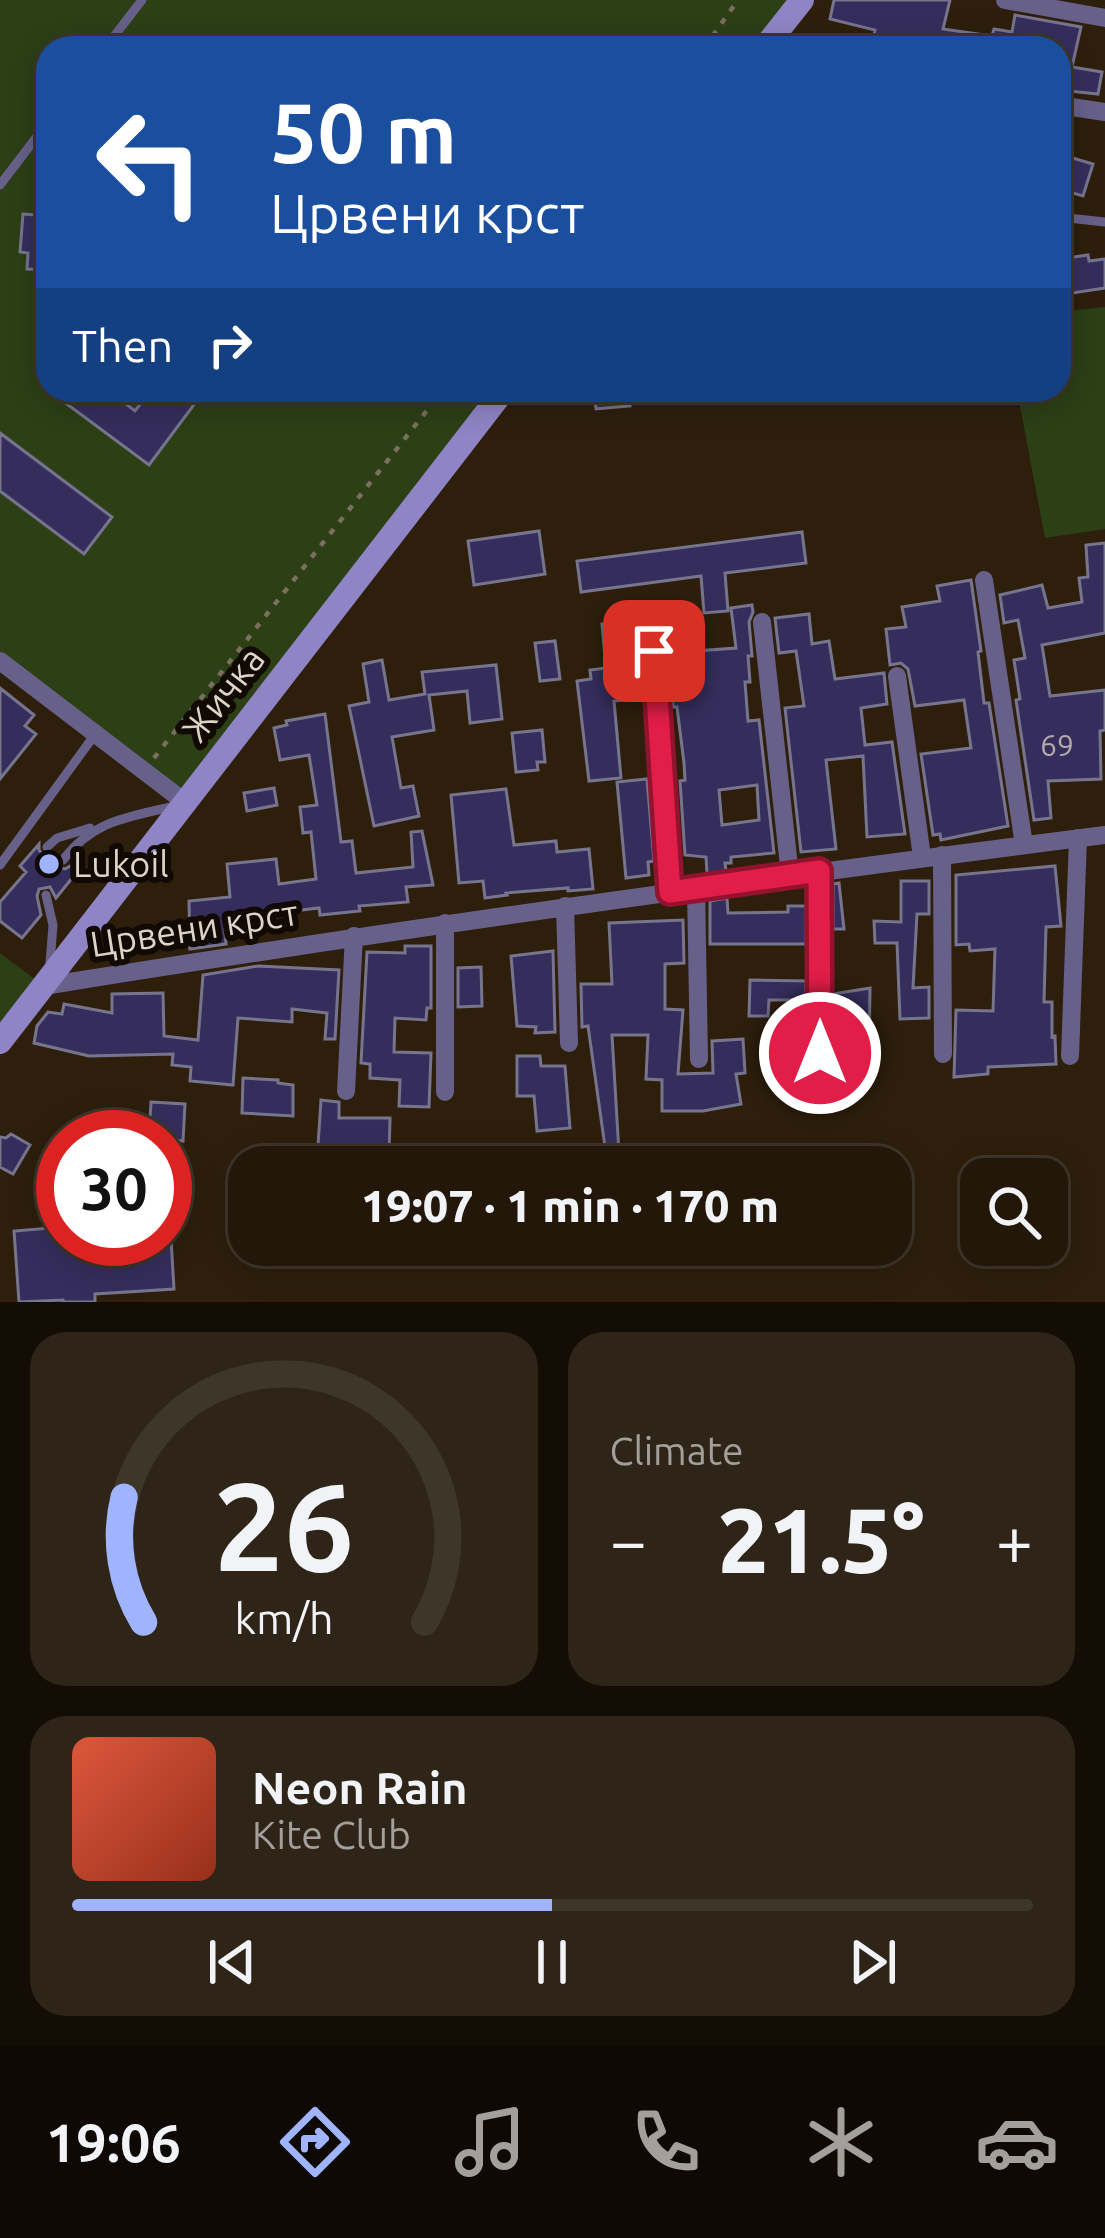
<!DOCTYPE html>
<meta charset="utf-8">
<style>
body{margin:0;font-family:Ubuntu,sans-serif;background:#2e2417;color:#f1f3f6;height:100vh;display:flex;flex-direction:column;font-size:45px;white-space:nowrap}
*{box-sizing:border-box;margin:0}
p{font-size:39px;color:#a29f9c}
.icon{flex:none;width:66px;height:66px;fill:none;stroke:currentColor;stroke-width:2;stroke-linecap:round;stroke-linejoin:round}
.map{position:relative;height:1302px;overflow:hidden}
.details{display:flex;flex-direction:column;gap:30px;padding:30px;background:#130d05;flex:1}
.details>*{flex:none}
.banner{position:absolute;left:36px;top:36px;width:1035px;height:366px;border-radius:36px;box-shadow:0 6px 30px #0003,0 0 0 3px #3f362a;background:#1a4fa0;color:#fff;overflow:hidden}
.fabs{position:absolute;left:960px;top:1158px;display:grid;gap:24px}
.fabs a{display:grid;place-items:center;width:108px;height:108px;border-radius:24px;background:#221709;box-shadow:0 6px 30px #0003,0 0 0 3px #3f362a;font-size:60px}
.speed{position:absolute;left:36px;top:1110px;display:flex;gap:24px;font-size:60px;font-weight:700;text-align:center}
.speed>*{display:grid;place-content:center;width:156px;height:156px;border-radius:50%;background:#221709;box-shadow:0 6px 30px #0003,0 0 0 3px #3f362a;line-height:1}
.speed .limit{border:18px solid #d22;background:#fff;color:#111}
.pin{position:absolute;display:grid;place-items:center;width:102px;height:102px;color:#fff;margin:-51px;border-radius:24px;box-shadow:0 6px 18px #0006}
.me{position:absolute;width:132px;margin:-66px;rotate:0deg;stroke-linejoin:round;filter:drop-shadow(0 0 9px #0008)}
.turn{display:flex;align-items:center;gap:42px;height:252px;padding:0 36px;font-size:54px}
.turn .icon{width:156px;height:156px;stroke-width:2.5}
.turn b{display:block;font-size:84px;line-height:102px}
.then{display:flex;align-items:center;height:114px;padding:0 36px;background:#0003;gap:24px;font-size:45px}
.big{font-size:90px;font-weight:800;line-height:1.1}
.details .card{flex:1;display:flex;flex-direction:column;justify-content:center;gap:18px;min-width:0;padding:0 42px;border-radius:36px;background:#2e2417}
.details .dial{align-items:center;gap:0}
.dial svg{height:312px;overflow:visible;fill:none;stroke:#3f362a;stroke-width:7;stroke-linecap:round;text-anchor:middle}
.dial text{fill:#f1f3f6;stroke:none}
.song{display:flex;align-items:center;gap:36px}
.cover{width:144px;height:144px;border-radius:18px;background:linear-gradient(135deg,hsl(10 70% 55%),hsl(10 70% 35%))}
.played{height:12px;border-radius:6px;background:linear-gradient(90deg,#a0b3fd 50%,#3f362a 50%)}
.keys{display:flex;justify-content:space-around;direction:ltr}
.heat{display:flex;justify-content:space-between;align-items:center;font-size:66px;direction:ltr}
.details .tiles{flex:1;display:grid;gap:30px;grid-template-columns:1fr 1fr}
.card:last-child{grid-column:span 2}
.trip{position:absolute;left:228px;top:1146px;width:684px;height:120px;border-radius:36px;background:#221709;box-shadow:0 6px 30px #0003,0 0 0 3px #3f362a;font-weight:800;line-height:120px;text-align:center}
.menu{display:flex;height:192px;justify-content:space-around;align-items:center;background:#0e0904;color:#a29f9c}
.menu .icon{width:84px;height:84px}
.menu .current{color:#a0b3fd}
.menu b{font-size:54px;color:#f1f3f6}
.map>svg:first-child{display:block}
.green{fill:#2c3f15}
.building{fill:#352e5d;stroke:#77758e;stroke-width:3;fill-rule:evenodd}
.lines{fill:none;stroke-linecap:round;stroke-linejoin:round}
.path{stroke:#7b6f5f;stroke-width:4.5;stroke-dasharray:6 9;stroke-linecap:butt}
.service{stroke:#67618a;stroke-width:9}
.minor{stroke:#67618a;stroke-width:18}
.secondary{stroke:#8f85c6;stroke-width:24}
.route-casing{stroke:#92132f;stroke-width:30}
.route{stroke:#e11d48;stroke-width:21}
.poi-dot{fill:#a0b3fd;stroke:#110a04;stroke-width:4.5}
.labels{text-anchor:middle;stroke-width:12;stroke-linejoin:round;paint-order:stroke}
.number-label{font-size:30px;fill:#b3aaac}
.street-label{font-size:36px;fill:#ddd3c7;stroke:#110a04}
.poi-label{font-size:36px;fill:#ddd3c7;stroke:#110a04;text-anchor:start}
</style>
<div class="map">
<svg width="1105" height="1302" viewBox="0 0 1105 1302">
<rect width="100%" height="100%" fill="#2e1f0c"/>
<path class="green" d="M 0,0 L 802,0 L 764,48 L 48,48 L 48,390 L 504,390 L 186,803 L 0,661 Z
M 1105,307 L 1105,529 L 1045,538 L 1017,390 L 1059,390 L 1059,312 Z
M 0,953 L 44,986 L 0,1042 Z"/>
<path class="building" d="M 834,0 L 950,0 L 943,29 L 992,36 L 994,29 L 1012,32 L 1015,15 L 1081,27 L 1072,67 L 1102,72 L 1098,94 L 1059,90 L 1059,48 L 871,48 L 875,30 L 830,19 Z
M 1059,154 L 1093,164 L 1083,196 L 1059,189 Z
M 23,214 L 48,216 L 48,270 L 27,269 L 28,253 L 20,252 Z
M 1088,255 L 1089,261 L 1105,259 L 1105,288 L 1059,295 L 1059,259 Z
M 48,390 L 108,390 L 135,411 L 151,390 L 189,390 L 199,398 L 149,465 Z
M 594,390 L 629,390 L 630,406 L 596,409 Z
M 0,433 L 112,517 L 84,554 L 0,491 Z
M 539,531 L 545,574 L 474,585 L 468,541 Z
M 802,532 L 806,563 L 725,573 L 728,611 L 704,613 L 701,576 L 581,592 L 577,561 Z
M 1105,543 L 1105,633 L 1042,645 L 1050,696 L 1105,690 L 1105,730 L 1100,731 L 1101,779 L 1048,781 L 1051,818 L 1034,820 L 1016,700 L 1020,699 L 1014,660 L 1025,658 L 1018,620 L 1004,623 L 1000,595 L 1042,585 L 1048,608 L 1082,602 L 1079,578 L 1088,577 L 1086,545 Z
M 971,580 L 981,651 L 978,652 L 984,703 L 989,703 L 1008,826 L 941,840 L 940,834 L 933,835 L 921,754 L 971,748 L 964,700 L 915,706 L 908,669 L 901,663 L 890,665 L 886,629 L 906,627 L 902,607 L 940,601 L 937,586 Z
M 752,605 L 753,612 L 749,622 L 752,656 L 748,656 L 750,682 L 745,682 L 748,721 L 759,720 L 774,853 L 731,857 L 731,863 L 725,863 L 726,871 L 707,874 L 706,857 L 685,855 L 680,781 L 685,780 L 684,763 L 677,707 L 673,707 L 671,677 L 698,676 L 696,651 L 736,648 L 731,608 ZM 757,785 L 759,820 L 722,825 L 719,790 Z
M 809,614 L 812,644 L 829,641 L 835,679 L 884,673 L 887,704 L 861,708 L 865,745 L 892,742 L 905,834 L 867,837 L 863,756 L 826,760 L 836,849 L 801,852 L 785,708 L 804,706 L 796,651 L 779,653 L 775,618 Z
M 665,618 L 667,630 L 630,637 L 637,699 L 614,701 L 621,778 L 589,781 L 577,681 L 591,679 L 590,670 L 606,668 L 602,624 Z
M 555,641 L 560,679 L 540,681 L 535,643 Z
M 382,660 L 389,700 L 425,694 L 422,672 L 496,665 L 502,719 L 470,723 L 467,691 L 429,695 L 434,730 L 392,737 L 401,788 L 413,786 L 419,816 L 374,826 L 349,706 L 369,702 L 363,664 Z
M 0,688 L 34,715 L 25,726 L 36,734 L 0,779 Z
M 325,714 L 341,842 L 352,841 L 356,873 L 413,867 L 411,832 L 422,831 L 433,885 L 406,887 L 408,902 L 359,906 L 360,911 L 320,915 L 319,908 L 224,919 L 226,944 L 190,949 L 189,901 L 230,897 L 227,864 L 276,859 L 279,884 L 316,879 L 311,832 L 303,833 L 300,807 L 317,805 L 309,755 L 280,760 L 274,728 L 287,725 L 286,721 Z
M 542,730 L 545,762 L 537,762 L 538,770 L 516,772 L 512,733 Z
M 647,779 L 654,861 L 648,862 L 649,875 L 626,878 L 617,782 Z
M 274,788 L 277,805 L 247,811 L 244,793 Z
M 506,789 L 514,845 L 556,841 L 557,852 L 589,849 L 593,889 L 568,891 L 568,888 L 506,893 L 507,895 L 485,898 L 483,881 L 459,883 L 451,795 Z
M 39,844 L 39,850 L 43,855 L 56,854 L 54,862 L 58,867 L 65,869 L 70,866 L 77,872 L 56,898 L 50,887 L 39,889 L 37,896 L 41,915 L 22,938 L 0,921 L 0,902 L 26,872 L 20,866 Z
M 1055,866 L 1061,926 L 1046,927 L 1044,1002 L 1052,1002 L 1052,1037 L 1055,1036 L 1056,1064 L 988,1067 L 988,1074 L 954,1077 L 956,1010 L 993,1011 L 995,949 L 970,951 L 969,944 L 956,945 L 956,875 Z
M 901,881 L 929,881 L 929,914 L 917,914 L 913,988 L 929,987 L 929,1018 L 900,1019 L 897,943 L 875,943 L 874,921 L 901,922 Z
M 839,883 L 844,929 L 833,929 L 833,884 Z
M 727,898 L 728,913 L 788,912 L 788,906 L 806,906 L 806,944 L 710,944 L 710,901 Z
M 683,920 L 684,963 L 665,964 L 665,1009 L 683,1010 L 678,1074 L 713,1073 L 712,1041 L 743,1039 L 745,1073 L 736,1074 L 741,1104 L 703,1111 L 662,1111 L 662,1080 L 646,1079 L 648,1035 L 612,1035 L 619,1153 L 606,1154 L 588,1026 L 582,1027 L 581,984 L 612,984 L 609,923 Z
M 405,946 L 431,946 L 431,1008 L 427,1008 L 426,1020 L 395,1018 L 394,1052 L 431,1053 L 429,1107 L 399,1106 L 400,1080 L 370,1078 L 370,1064 L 361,1063 L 367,952 L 405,953 Z
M 553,951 L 555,1032 L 535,1033 L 536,1027 L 517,1026 L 511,956 Z
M 258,966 L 339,970 L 335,1039 L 325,1039 L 327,1013 L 292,1009 L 292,1022 L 238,1018 L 233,1085 L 190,1081 L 191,1067 L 172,1065 L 173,1054 L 89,1056 L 34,1043 L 37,1026 L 48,1012 L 62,1014 L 64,1004 L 112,1013 L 112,994 L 163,993 L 164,1036 L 198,1040 L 203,975 Z
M 481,967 L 482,1006 L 458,1007 L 458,968 Z
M 750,980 L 806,981 L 806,1000 L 769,1000 L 768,1016 L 749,1016 Z
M 870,988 L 869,1061 L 846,1060 L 850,1092 L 819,1096 L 819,1091 L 783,1094 L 780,1062 L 808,1060 L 814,1065 L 821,1066 L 833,1058 L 833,994 Z
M 517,1056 L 540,1056 L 541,1066 L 565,1066 L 570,1128 L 537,1131 L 534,1096 L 517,1096 Z
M 243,1078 L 278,1080 L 278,1083 L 293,1085 L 293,1116 L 242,1113 Z
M 321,1100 L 339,1102 L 339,1118 L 390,1118 L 389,1156 L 338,1156 L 338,1162 L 317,1161 Z
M 151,1102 L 185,1104 L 183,1141 L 149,1137 Z
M 11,1134 L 30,1145 L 13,1174 L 0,1167 L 0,1137 L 6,1138 Z
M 63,1227 L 63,1239 L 171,1239 L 174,1289 L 95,1294 L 95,1302 L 63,1302 L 63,1300 L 19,1302 L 14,1231 Z"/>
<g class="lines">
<path class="path" d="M 704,48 L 738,0
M 154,758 L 443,390"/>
<path class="service" d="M 105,48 L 142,0
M 0,185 L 48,122
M 1059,217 L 1105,222
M 47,847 L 57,838 L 90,828
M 63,860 C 93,820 129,817 175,806
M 0,865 L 96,733
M 46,895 L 53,925 L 50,963"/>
<path class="minor" d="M 1005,0 L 1105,18
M 1059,105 L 1105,112
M 984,580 L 1024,845
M 762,622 L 790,875
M 654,651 L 670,892
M 0,661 L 186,803
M 897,676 L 922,857
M 942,855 L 943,1054
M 819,871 L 820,1053
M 696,888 L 699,1059
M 565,906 L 569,1043
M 44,986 C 397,929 751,880 1105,835
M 1070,1056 L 1078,838
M 346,1091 L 354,936
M 445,1092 L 445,923"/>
<path class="secondary" d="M 764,48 L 802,0
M 0,1042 L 504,390"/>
</g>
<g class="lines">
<g class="route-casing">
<path id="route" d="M 654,651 L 670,892 L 819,871 L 820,1053"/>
</g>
<use href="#route" class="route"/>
</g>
<circle class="poi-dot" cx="49" cy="864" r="12"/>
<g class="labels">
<g class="number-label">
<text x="1057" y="756">69</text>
</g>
<g class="street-label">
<text transform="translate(223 694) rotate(-52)" y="13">Жичка</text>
<text transform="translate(194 928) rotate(-9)" y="13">Црвени крст</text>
</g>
<g class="poi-label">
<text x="73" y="877">Lukoil</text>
</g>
</g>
</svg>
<div class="fabs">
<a><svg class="icon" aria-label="search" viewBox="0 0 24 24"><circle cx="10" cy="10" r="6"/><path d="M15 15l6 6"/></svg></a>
</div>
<div class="speed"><div class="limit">30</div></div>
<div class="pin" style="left:654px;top:651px;background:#d93025"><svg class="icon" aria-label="arrive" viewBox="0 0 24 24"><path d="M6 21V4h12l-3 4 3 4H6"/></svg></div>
<svg class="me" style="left:820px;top:1053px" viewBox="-20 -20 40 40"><circle r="17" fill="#e11d48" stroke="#fff" stroke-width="3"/><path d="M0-11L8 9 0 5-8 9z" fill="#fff"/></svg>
<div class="trip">19:07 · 1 min · 170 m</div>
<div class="banner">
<div class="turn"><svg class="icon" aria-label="left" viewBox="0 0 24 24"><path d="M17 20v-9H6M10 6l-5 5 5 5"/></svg><div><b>50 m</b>Црвени крст</div></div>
<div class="then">Then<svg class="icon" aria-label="right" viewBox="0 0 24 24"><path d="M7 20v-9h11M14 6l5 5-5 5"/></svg></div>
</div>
</div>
<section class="details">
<div class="tiles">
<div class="card dial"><svg viewBox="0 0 100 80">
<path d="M14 69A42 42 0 1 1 86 69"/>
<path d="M14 69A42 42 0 0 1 9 37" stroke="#a0b3fd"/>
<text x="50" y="56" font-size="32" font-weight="700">26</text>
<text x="50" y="72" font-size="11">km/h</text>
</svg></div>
<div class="card"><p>Climate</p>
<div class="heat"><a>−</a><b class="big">21.5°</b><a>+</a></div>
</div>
<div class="card">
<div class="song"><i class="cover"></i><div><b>Neon Rain</b><p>Kite Club</p></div></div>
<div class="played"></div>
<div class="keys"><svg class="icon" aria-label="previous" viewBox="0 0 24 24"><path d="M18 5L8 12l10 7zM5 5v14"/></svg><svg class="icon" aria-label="pause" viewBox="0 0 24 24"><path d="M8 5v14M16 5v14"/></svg><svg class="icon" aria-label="next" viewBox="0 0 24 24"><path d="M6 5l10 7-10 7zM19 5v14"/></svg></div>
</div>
</div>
</section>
<nav class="menu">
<b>19:06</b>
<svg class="icon current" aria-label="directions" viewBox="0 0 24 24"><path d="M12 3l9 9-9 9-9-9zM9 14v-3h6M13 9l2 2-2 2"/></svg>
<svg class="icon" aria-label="music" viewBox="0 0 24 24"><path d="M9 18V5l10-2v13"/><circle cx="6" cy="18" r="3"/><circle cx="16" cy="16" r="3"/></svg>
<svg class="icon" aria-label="phone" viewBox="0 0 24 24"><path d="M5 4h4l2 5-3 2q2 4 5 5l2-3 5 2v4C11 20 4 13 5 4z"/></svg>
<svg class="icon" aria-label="climate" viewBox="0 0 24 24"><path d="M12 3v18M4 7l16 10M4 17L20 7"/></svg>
<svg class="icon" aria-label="car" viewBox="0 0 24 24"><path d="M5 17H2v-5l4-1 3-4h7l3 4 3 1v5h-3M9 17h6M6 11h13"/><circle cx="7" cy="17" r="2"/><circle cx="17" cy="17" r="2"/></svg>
</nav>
